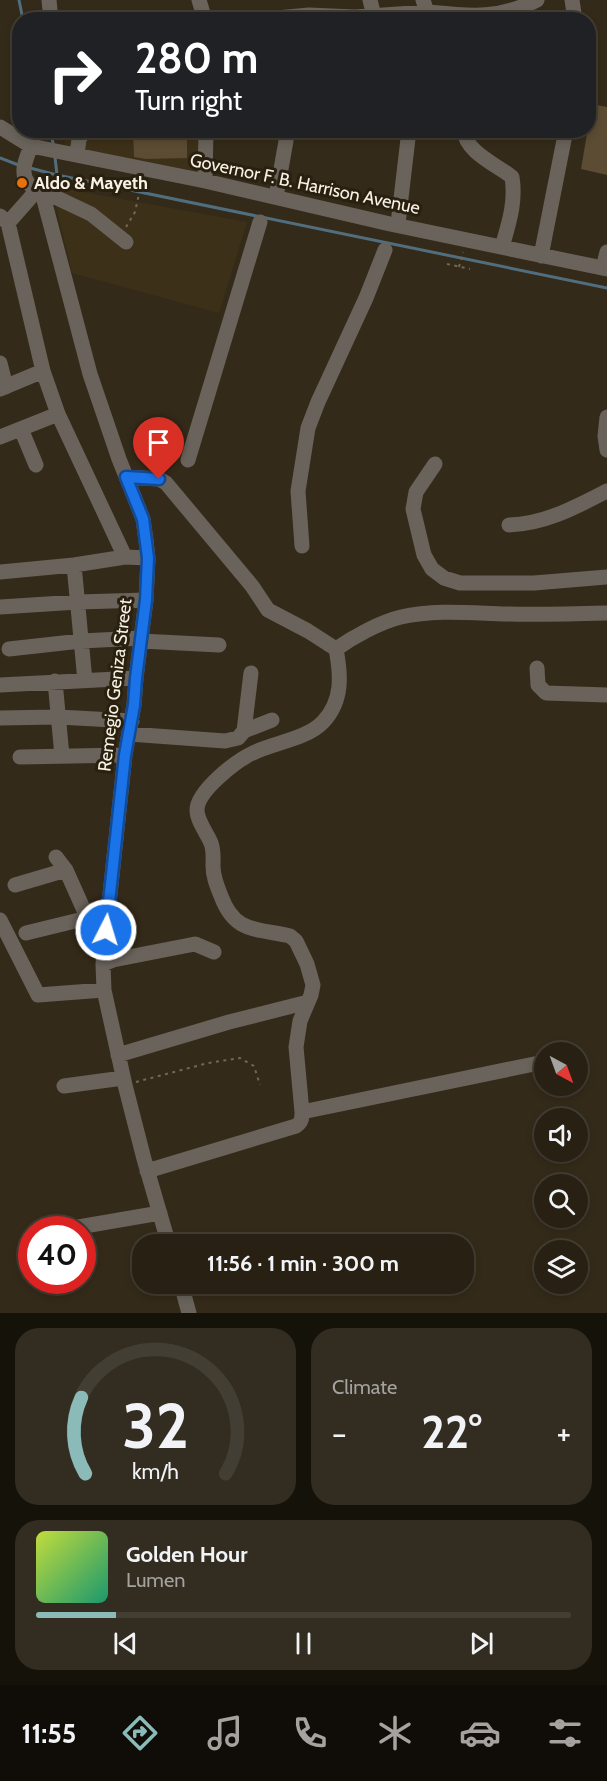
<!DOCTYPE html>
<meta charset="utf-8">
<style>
body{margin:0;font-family:Cabin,sans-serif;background:#332d21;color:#f1f3f6;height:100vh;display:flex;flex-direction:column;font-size:22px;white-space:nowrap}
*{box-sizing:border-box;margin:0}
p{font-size:20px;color:#a4a3a0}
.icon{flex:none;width:33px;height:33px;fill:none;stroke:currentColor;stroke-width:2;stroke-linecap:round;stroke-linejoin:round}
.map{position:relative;height:1313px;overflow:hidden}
.sheet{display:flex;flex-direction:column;gap:15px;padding:15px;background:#15120a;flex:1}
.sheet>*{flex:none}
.top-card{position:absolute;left:12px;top:12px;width:584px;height:126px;border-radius:24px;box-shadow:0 3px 9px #0003,0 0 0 2px #433e33;background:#202124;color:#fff;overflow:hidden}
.needle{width:39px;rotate:139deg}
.tools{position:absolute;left:534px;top:1042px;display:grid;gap:12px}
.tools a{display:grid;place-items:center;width:54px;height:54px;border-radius:50%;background:#272013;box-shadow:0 3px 9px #0003,0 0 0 2px #433e33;font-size:30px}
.speed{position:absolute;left:18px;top:1216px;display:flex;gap:12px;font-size:30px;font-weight:700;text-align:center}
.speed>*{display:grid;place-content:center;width:78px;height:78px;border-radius:50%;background:#272013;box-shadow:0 3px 9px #0003,0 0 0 2px #433e33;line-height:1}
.speed .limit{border:9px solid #d22;background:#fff;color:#111}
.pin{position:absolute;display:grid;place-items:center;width:51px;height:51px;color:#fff;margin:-62px -26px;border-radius:50% 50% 50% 0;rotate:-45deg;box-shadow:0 0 6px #0007}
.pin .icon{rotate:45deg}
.me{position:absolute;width:66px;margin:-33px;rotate:5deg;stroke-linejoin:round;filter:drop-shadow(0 0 4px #0008)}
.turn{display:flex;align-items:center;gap:21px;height:126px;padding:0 24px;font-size:27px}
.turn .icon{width:78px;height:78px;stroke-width:2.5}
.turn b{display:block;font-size:42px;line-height:51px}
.big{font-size:45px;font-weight:800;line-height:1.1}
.sheet .card{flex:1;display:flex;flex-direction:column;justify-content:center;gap:9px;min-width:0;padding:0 21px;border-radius:24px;background:#332d21}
.sheet .dial{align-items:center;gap:0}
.dial svg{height:156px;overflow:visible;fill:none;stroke:#433e33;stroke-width:7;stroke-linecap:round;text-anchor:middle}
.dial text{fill:#f1f3f6;stroke:none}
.song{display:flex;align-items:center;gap:18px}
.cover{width:72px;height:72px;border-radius:9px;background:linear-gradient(135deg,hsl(70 70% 55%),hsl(160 70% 35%))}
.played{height:6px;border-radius:3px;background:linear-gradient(90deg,#8bbbb9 15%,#433e33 15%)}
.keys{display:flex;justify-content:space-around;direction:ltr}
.heat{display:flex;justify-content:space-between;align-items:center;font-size:33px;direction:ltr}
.sheet .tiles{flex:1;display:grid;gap:15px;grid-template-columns:1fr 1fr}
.card:last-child{grid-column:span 2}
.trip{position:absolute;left:132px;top:1234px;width:342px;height:60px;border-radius:24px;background:#272013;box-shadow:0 3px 9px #0003,0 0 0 2px #433e33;font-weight:800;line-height:60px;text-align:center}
.tab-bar{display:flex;height:96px;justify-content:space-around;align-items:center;background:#100d08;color:#a4a3a0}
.tab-bar .icon{width:42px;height:42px}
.tab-bar .selected{color:#8bbbb9}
.tab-bar b{font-size:27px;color:#f1f3f6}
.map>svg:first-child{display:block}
.built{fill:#3d3018}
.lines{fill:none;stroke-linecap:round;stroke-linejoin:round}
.stream{stroke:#516e7f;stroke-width:3}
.building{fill:#5b4c33}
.path{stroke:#716859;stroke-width:2;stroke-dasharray:3 4.5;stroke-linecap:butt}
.minor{stroke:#69635b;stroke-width:15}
.route-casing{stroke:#114b97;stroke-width:15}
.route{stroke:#1a73e8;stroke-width:10}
.food-dot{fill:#e8710a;stroke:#2a200f;stroke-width:2}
.labels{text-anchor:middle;stroke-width:6;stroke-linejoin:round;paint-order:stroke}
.poi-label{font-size:18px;font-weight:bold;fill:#f8f1e6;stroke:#2a200f;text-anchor:start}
.street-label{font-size:18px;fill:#f8f1e6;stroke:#2a200f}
</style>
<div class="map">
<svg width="607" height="1313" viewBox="0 0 607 1313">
<rect width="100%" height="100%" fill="#342a19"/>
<path class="built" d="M 63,131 L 199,131 L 199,176 L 65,145 Z
M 51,186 L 247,222 L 219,313 L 72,273 Z"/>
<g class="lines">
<path class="stream" d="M 19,0 L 23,20
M 50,130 L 53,143
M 55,157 L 57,175
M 0,158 L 21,166
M 30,168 L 57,175 L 607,288"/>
</g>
<path class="building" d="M 592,104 L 607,107 L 607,175 L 581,169 Z
M 133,130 L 187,130 L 187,158 L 146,159 L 134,157 Z"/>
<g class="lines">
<path class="path" d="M 126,227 L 135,212 L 142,180
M 447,264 L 470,269
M 459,267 L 463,252
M 136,1082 L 208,1063 L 240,1058 L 254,1066 L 260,1085"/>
<path class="minor" d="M 49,0 L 51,20
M 199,0 L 205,20
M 370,0 L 374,16
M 572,0 L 575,20
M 427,12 C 469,16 498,20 537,0
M 254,20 L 309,15 L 355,17 L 427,12 L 423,0
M 0,127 L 31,146 L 205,181 L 390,224 L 607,269
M 464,130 C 465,152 497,165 512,177 C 516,202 509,223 502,247
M 31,146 C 27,157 19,172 28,183 C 33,188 38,190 43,196 L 90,374 L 119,459 L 143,519 L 146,540 L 148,558 L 146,600 L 136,678 L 134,705 L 125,755 L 108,913 L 103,964 L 104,990 L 125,1085 L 144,1159 L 169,1245
M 77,155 L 79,139 L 85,130
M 205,181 L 206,130
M 38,189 L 91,214 L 126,242
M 276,197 L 286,141
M 0,216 L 8,223 L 43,371 L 58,414 L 125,557
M 8,223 L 38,189
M 398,224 L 409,130
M 541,256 L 566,130
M 603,268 L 607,252
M 0,363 L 6,387
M 0,389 L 43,371
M 607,417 L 605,436 L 607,450
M 21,429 L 36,465
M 0,437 L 58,414
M 188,460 L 260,222
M 435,464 L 416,492 L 413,509 L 424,555 L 432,569 L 444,578 L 460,583 L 534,583 L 607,577
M 126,477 L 159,479 L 166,483 L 252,586 L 268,610 L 308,631 L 336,649 C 341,675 343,701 323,722 C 307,739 273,743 253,753 C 237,760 197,791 197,810 C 197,821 207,833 211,843 C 214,851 213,858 213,866 C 213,877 217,886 221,896 C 235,934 257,928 290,936 L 296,941 L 307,964 L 313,985 L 311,995 L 300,1021 L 296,1047 L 302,1112 C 302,1118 302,1122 296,1126 L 147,1171
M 509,525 C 545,524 576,507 607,491
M 302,546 L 298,491 L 308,428 L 318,402 L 366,298 L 385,250
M 74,565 L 85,681
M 0,572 L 74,565 L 125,557 L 148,558
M 0,607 L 78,602 L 146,600
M 141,641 L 219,645
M 9,649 L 81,641 L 141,638
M 336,649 C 353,637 380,622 401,617 C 435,609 472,613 506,614 C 540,615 573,614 607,613
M 537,668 L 538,685 L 546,693 L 607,695
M 55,681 L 62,756
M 0,685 L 136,678
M 0,718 L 58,717 L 132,721
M 244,731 L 251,673
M 129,734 L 225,741 L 238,738 L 244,731 L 272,720
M 20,757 L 125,755
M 56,857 L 66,870 L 87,917
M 15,885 L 66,870
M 0,920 L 38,995 L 104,990
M 26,933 L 108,913
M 103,964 L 113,960 L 195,944 L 214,952
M 118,1055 L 229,1022 L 308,1002
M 64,1086 L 123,1078
M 302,1112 L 544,1062
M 61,1230 L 160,1213
M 181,1284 L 189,1313"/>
</g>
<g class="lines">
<g class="route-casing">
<path id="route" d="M 106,930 L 125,755 L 134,705 L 136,678 L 146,600 L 148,558 L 143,519 L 126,477 L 159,479"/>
</g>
<use href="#route" class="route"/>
</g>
<circle class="food-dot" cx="22" cy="183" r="6"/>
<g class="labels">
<g class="poi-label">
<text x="34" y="189">Aldo &amp; Mayeth</text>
</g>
<g class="street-label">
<text transform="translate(305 184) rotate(12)" y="6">Governor F. B. Harrison Avenue</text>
<text transform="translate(115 685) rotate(-83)" y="6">Remegio Geniza Street</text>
</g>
</g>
</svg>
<div class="tools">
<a><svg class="needle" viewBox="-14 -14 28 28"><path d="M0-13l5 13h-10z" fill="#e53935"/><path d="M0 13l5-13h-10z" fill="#a4a3a0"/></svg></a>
<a><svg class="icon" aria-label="sound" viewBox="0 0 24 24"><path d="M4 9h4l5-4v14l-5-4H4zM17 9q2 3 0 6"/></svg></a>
<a><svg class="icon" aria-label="search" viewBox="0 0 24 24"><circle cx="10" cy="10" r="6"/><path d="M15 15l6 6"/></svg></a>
<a><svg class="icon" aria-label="layers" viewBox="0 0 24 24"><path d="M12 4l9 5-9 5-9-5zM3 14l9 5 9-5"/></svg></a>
</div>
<div class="speed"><div class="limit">40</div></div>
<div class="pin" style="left:159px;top:479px;background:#d93025"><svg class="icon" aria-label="arrive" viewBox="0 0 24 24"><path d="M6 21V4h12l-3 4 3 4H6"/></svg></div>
<svg class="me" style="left:106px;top:930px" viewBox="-20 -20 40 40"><circle r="17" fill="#1a73e8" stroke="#fff" stroke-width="3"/><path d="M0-11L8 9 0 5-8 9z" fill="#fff"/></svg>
<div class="trip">11:56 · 1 min · 300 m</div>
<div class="top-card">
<div class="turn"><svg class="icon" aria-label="right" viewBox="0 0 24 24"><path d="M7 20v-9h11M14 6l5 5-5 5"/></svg><div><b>280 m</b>Turn right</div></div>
</div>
</div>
<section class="sheet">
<div class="tiles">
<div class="card dial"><svg viewBox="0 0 100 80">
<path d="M14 69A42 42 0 1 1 86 69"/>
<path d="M14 69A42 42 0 0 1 12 30" stroke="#8bbbb9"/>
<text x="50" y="56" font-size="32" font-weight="700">32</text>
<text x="50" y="72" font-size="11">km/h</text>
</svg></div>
<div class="card"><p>Climate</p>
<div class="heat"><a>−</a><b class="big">22°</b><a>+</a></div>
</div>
<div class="card">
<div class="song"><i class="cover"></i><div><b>Golden Hour</b><p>Lumen</p></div></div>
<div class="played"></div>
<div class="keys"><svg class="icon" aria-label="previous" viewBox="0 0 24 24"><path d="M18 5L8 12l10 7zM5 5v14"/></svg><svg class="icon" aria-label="pause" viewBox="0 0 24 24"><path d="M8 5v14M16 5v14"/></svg><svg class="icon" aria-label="next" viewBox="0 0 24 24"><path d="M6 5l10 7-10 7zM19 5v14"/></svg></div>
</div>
</div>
</section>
<nav class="tab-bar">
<b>11:55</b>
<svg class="icon selected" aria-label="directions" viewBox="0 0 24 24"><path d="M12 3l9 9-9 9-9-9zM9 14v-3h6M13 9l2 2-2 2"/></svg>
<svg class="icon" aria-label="music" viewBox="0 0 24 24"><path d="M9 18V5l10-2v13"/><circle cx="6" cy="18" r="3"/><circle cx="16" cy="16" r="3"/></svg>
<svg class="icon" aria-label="phone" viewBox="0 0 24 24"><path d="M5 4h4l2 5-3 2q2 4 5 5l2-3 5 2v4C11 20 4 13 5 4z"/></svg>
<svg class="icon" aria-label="climate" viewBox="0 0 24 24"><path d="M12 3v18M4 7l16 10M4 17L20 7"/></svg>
<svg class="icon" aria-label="car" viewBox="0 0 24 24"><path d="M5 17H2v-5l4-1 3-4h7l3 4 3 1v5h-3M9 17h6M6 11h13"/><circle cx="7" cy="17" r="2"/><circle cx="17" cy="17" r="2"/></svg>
<svg class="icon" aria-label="filters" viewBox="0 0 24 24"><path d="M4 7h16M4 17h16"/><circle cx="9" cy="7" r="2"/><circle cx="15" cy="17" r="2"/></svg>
</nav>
